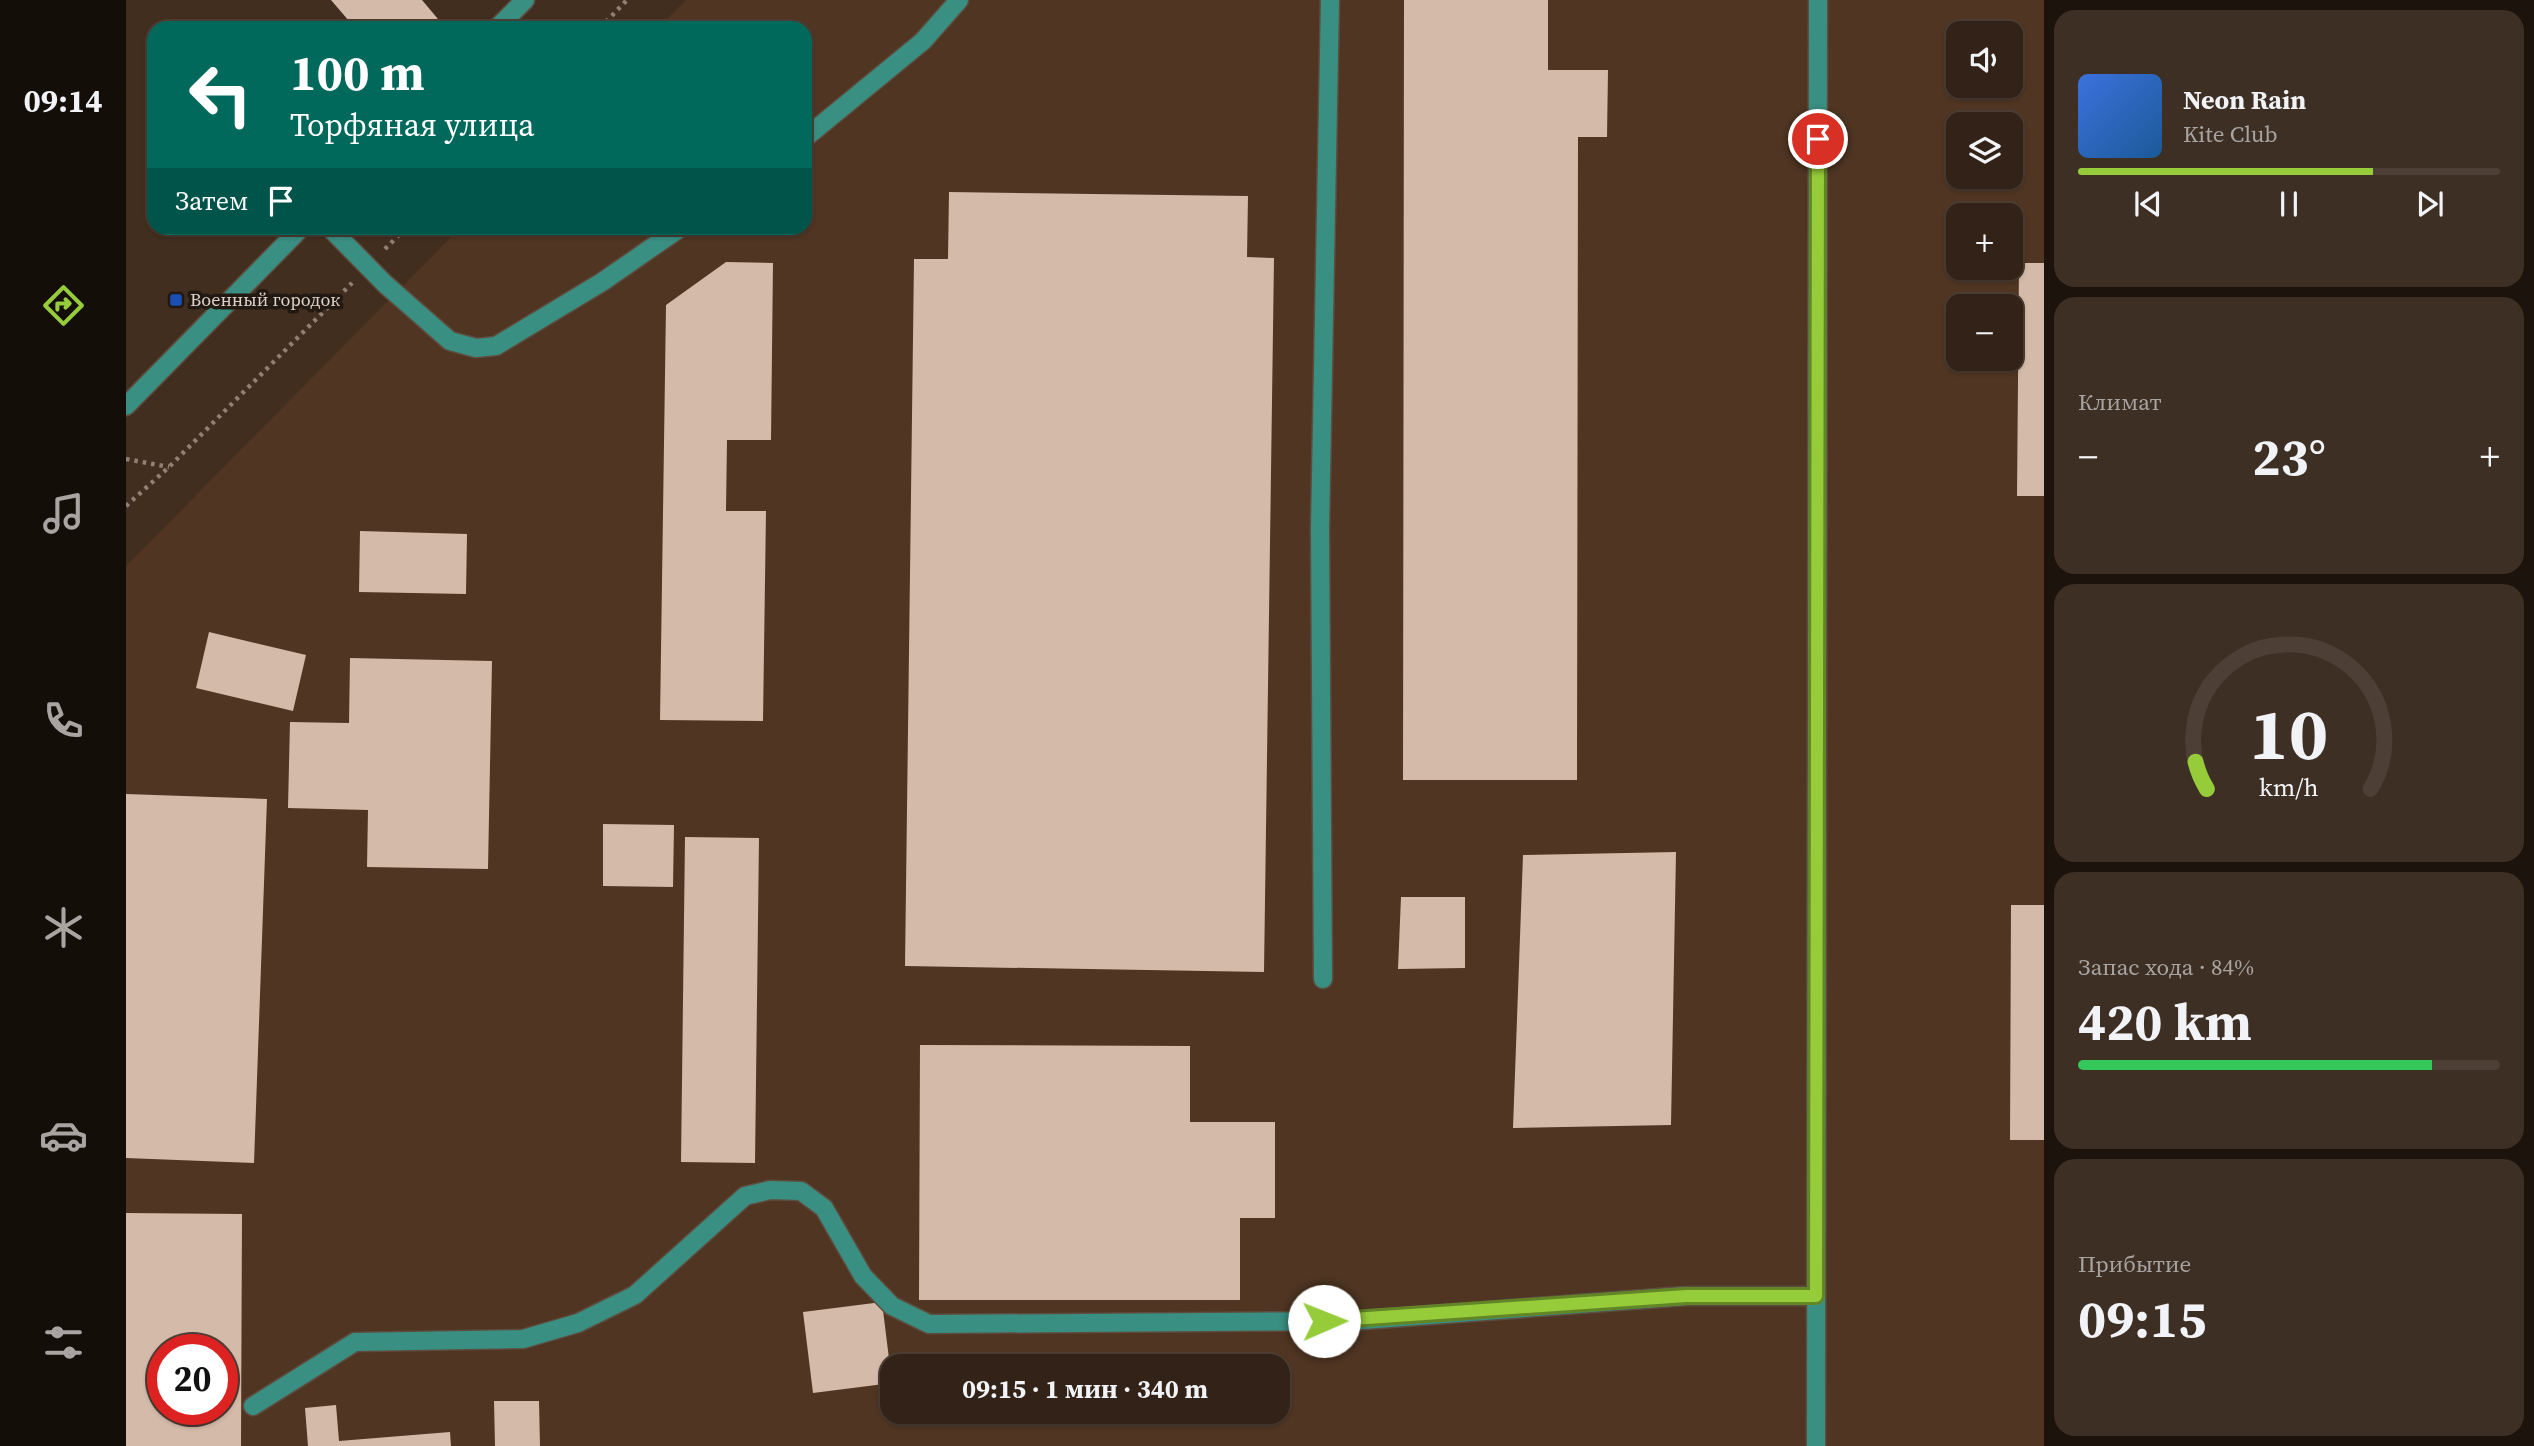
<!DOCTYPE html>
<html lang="ru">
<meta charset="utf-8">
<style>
body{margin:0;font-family:"Source Serif 4",serif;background:#3d2f24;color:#f1f3f6;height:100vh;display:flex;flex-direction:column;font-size:26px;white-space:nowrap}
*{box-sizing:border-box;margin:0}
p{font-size:23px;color:#a8a4a1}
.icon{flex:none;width:38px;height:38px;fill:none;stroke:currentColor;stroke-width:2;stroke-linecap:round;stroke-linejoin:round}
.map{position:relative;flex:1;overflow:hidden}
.side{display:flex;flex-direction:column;gap:10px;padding:10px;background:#1c130d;width:490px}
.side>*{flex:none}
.banner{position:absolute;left:21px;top:21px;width:665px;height:214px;border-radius:21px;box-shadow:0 2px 5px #0004,0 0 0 2px #4d3f36;background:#00695c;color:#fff;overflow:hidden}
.buttons{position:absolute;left:1820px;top:21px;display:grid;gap:14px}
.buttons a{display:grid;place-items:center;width:77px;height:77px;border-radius:14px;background:#322217;box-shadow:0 2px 5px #0004,0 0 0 2px #4d3f36;font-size:35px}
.speed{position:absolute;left:21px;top:1334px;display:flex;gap:14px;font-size:35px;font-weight:700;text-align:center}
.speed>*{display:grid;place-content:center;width:91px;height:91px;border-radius:50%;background:#322217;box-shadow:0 2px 5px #0004,0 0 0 2px #4d3f36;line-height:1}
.speed .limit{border:10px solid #d22;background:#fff;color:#111}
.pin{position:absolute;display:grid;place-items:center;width:60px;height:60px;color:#fff;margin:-30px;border:4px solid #fff;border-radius:50%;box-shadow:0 2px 7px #0007}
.me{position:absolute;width:77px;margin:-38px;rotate:89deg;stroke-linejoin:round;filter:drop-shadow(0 0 5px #0008)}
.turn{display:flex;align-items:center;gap:24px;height:147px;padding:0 28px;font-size:32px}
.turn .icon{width:91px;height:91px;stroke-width:2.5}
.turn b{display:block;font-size:49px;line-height:60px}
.then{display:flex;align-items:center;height:66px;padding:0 28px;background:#0003;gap:14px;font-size:26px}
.big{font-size:52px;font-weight:700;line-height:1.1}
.side .tile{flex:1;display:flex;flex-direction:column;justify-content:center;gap:10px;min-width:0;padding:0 24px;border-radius:21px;background:#3d2f24}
.side .dial{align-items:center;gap:0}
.dial svg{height:182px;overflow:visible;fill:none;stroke:#4d3f36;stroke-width:7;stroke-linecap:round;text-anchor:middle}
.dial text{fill:#f1f3f6;stroke:none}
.song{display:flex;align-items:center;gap:21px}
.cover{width:84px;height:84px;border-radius:10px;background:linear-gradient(135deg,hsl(220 70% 55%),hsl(210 70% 35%))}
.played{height:7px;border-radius:4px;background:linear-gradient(90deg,#96cc3a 70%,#4d3f36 70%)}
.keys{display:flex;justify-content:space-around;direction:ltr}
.heat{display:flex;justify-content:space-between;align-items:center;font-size:38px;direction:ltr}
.charge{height:10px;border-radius:5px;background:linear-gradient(90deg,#34c759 84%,#4d3f36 0)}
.trip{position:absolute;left:754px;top:1354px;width:410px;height:70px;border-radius:21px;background:#322217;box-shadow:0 2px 5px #0004,0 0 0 2px #4d3f36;font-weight:700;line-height:70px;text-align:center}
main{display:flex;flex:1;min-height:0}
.menu{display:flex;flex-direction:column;width:126px;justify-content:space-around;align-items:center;background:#140e09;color:#a8a4a1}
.menu .icon{width:49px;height:49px}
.menu .current{color:#96cc3a}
.menu b{font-size:32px;color:#f1f3f6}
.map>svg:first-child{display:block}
.built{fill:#4f3522;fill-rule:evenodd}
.building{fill:#d4baa8;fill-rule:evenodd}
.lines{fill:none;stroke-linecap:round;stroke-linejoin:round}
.minor-casing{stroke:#5e4c3e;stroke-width:21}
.path{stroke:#918074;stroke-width:4.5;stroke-dasharray:3.5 5;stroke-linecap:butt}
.minor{stroke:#398f82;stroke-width:18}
.route-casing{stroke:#628526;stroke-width:18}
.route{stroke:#96cc3a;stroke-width:12}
.transit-dot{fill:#1a4fb4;stroke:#221912;stroke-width:2.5}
.labels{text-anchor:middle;stroke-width:7;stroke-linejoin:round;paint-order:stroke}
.poi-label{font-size:18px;fill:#dfd2c9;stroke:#221912;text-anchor:start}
</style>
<main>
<nav class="menu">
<b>09:14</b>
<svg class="icon current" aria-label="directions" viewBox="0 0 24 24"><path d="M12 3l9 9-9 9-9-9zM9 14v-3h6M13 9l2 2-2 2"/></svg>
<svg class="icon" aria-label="music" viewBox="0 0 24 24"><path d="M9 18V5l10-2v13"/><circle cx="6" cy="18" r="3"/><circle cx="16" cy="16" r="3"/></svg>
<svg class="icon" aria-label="phone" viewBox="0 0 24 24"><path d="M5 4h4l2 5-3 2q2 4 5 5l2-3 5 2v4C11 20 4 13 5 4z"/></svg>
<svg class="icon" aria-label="climate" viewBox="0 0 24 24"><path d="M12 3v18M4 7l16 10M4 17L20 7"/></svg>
<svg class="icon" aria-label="car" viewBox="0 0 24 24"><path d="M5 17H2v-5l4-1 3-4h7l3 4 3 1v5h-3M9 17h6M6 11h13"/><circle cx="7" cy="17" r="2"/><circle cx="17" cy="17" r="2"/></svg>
<svg class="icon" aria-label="filters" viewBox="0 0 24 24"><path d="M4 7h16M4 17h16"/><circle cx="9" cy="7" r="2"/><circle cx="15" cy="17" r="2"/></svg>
</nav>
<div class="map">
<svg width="1918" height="1446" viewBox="0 0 1918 1446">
<rect width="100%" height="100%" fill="#422e1f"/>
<path class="built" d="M 560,0 L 1918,0 L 1918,1446 L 0,1446 L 0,566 L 334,228 L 679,228 L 679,28 L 532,28 ZM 1832,33 L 1885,33 L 1885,86 L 1832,86 ZM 1832,124 L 1885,124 L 1885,177 L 1832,177 ZM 1832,215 L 1885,215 L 1885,268 L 1832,268 ZM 1832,306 L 1885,306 L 1885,359 L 1832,359 ZM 37,1349 L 96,1349 L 96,1409 L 37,1409 ZM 766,1367 L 1152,1367 L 1152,1412 L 766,1412 Z"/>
<path class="building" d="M 205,0 L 296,0 L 317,25 L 314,28 L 229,28 Z
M 1278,0 L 1422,0 L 1422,70 L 1482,70 L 1481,137 L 1452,137 L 1451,780 L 1277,780 Z
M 823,192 L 1122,196 L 1121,257 L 1148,258 L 1138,972 L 779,966 L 788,259 L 822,259 Z
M 600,262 L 647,263 L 645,440 L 601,440 L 600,511 L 640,511 L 637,721 L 534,720 L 540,305 Z
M 1893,263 L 1918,263 L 1918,496 L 1891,496 Z
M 234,531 L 341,534 L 340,594 L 233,592 Z
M 83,632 L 180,655 L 167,711 L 70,688 Z
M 224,658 L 366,661 L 362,869 L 241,867 L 242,810 L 162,808 L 164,722 L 223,723 Z
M 0,794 L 141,799 L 128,1163 L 0,1158 Z
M 477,824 L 548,825 L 547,887 L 477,886 Z
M 559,837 L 633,838 L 629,1163 L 555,1162 Z
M 1550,852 L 1545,1125 L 1387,1128 L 1397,855 Z
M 1275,897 L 1339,897 L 1339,968 L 1272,969 Z
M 1885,905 L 1918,905 L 1918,1140 L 1884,1140 Z
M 794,1045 L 1064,1046 L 1064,1122 L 1149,1122 L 1149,1218 L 1114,1218 L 1114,1300 L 793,1300 Z
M 0,1213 L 116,1214 L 115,1446 L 0,1446 ZM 37,1349 L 96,1349 L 96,1409 L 37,1409 Z
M 756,1302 L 766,1383 L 687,1393 L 677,1312 Z
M 368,1401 L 413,1401 L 414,1446 L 369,1446 Z
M 210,1405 L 213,1441 L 324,1432 L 325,1446 L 182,1446 L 179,1408 Z"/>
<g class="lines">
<g class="minor-casing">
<path id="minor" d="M 371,28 L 399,0
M 679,138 L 797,41 L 833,0
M 204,228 L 259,284 L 324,341 L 350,348 L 370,346 L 476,282 L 554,228
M 0,406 L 175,228
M 1197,979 L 1194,529 L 1204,0
M 127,1406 L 229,1342 L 397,1339 L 452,1323 L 509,1295 L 619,1196 L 644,1190 L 675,1191 L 698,1208 L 737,1276 L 766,1306 L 803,1324 L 1224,1321 L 1560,1296 L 1690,1296
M 1690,1446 L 1692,0"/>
</g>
<path class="path" d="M 474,28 L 501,0
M 259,249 L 280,228
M 0,459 L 43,467
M 0,506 L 43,467 L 226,283"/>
<use href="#minor" class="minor"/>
</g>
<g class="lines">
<g class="route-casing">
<path id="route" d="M 1198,1321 L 1560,1296 L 1690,1296 L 1692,139"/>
</g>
<use href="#route" class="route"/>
</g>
<rect class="transit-dot" x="43" y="293" width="14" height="14" rx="3.5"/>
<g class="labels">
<g class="poi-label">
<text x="64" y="306">Военный городок</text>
</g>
</g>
</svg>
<div class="buttons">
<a><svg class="icon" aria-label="sound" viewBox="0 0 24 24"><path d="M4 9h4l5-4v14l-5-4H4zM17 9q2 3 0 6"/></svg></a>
<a><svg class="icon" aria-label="layers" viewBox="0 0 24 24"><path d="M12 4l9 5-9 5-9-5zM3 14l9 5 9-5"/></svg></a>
<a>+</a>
<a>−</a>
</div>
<div class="speed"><div class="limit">20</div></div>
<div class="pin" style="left:1692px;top:139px;background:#d93025"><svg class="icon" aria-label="arrive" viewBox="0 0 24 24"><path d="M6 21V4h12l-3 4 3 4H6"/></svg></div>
<svg class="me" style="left:1198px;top:1321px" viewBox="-20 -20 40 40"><circle r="19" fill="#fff"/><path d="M0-13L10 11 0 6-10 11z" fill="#96cc3a"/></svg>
<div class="trip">09:15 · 1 мин · 340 m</div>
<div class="banner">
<div class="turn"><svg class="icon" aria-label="left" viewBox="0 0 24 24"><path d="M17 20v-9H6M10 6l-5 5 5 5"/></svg><div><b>100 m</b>Торфяная улица</div></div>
<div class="then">Затем<svg class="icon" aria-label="arrive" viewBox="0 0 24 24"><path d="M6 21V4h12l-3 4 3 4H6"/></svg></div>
</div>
</div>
<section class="side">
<div class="tile">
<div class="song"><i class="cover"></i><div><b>Neon Rain</b><p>Kite Club</p></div></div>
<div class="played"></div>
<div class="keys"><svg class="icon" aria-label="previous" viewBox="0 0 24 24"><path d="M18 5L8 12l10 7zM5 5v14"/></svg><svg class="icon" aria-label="pause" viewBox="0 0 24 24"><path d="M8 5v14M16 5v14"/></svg><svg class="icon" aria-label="next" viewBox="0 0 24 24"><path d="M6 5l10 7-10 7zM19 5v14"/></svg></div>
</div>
<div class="tile"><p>Климат</p>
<div class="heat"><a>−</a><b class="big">23°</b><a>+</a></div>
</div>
<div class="tile dial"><svg viewBox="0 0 100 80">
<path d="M14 69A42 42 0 1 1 86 69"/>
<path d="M14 69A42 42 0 0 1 9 57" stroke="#96cc3a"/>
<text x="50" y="56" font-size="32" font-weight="700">10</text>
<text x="50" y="72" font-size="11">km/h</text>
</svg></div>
<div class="tile"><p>Запас хода · 84%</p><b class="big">420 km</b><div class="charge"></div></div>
<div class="tile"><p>Прибытие</p><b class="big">09:15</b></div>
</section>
</main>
